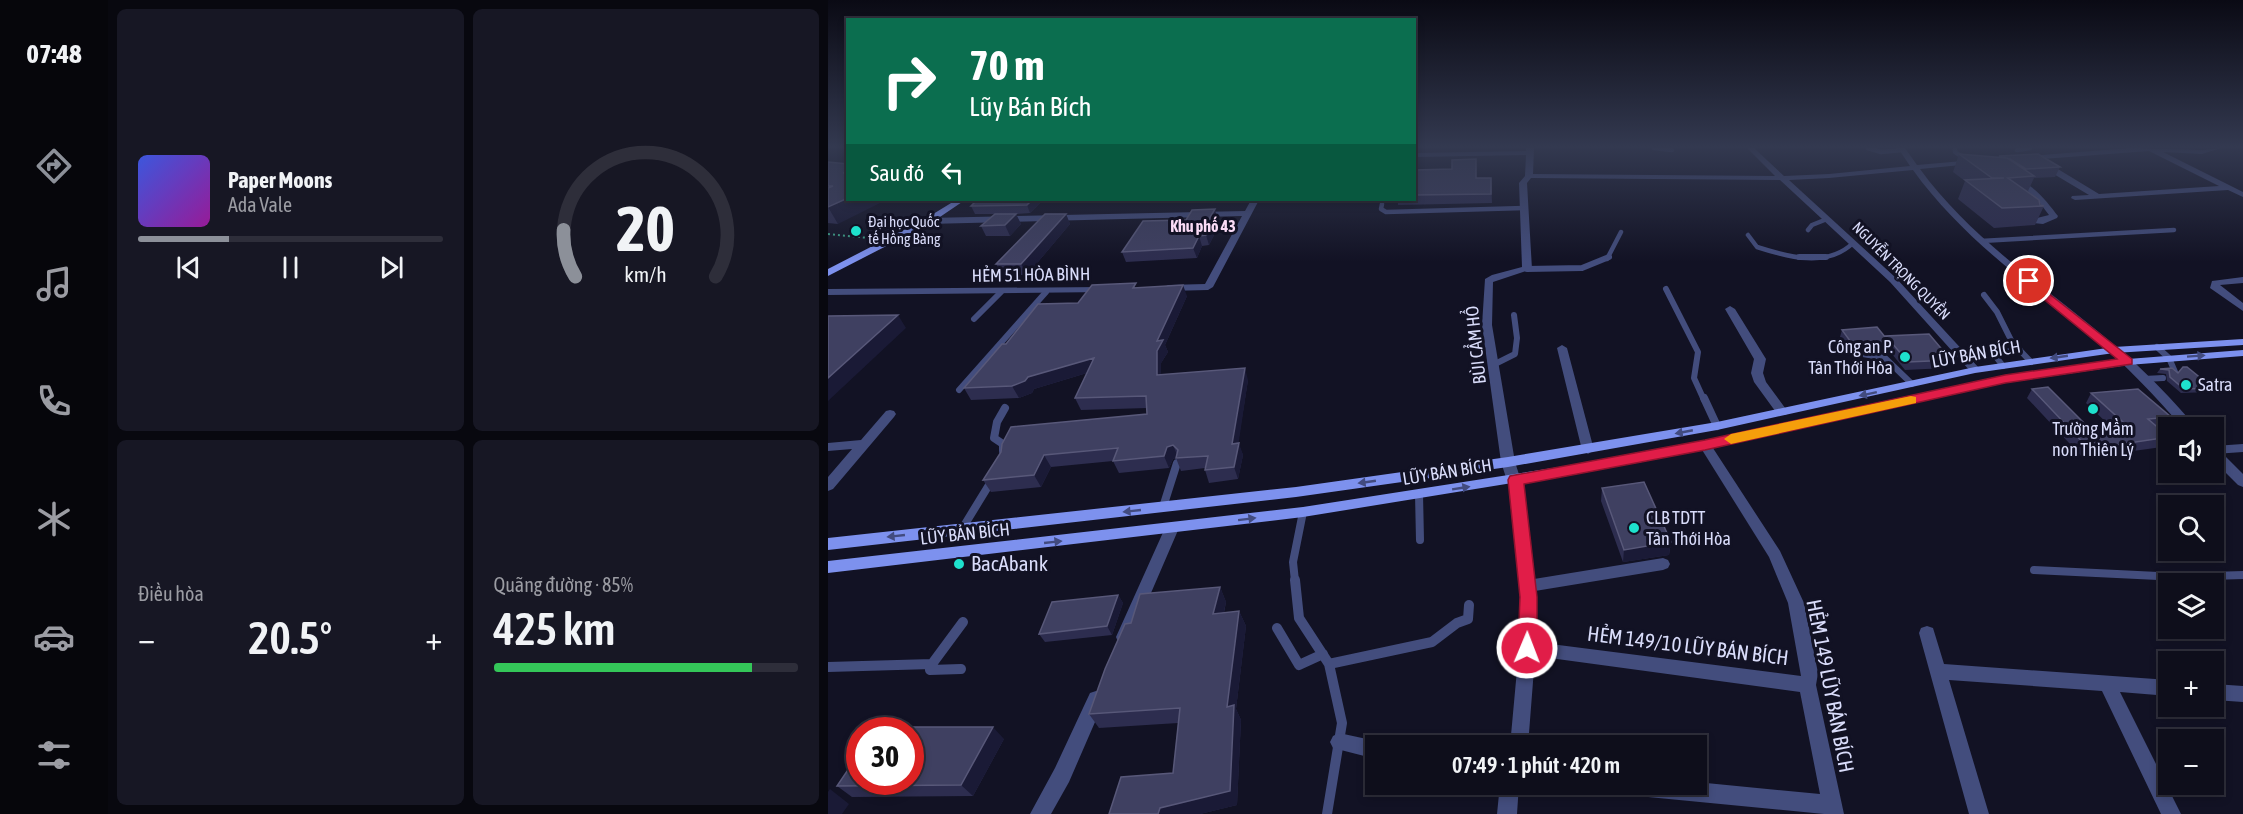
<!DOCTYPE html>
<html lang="vi">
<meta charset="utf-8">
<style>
body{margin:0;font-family:"Asap Condensed",sans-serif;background:#171724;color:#f1f3f6;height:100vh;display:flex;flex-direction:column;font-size:22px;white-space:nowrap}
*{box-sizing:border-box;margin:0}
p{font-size:20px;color:#9b9ca3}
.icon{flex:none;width:33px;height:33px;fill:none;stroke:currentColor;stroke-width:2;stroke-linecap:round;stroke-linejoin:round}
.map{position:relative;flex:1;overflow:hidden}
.panel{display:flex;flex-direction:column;gap:9px;padding:9px;background:#08080f;width:720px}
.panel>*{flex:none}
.top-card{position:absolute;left:18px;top:18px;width:570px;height:183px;border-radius:0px;box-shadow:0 3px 9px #0003,0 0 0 2px #2e2e3a;background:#0b6e4f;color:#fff;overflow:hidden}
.controls{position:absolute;left:1330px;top:417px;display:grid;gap:12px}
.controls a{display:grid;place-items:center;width:66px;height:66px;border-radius:0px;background:#0e0e1b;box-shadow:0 3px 9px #0003,0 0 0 2px #2e2e3a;font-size:30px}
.speed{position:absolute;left:18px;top:717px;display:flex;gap:12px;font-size:30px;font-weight:700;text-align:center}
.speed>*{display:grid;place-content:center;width:78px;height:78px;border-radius:50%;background:#0e0e1b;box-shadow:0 3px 9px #0003,0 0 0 2px #2e2e3a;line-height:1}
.speed .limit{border:9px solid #d22;background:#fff;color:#111}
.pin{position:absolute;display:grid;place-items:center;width:51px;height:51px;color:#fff;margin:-26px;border:3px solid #fff;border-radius:50%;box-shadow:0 2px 6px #0007}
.me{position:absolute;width:66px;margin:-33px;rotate:1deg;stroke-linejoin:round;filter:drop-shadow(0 0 4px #0008)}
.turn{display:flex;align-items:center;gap:21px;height:126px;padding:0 24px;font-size:27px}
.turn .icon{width:78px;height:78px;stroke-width:2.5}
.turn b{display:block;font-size:42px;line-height:51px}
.then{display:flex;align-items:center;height:57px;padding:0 24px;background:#0003;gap:12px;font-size:22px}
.big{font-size:45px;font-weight:600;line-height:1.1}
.panel .card{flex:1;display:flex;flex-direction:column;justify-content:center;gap:9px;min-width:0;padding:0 21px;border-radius:9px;background:#171724}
.panel .dial{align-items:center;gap:0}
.dial svg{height:156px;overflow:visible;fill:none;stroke:#2e2e3a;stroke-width:7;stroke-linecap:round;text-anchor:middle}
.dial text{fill:#f1f3f6;stroke:none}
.song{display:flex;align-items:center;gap:18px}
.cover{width:72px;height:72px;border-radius:9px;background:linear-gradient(135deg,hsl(230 70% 55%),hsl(300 70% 35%))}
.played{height:6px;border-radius:3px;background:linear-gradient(90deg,#8c9099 30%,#2e2e3a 30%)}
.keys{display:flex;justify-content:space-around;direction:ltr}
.heat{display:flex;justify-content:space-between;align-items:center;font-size:33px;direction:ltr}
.charge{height:9px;border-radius:4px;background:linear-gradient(90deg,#34c759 85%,#2e2e3a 0)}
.panel .tiles{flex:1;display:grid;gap:9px;grid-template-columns:repeat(2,1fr)}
.trip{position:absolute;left:537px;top:735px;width:342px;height:60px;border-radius:0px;background:#0e0e1b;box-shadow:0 3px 9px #0003,0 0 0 2px #2e2e3a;font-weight:600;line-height:60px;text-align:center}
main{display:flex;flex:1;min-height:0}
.menu{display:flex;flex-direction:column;width:108px;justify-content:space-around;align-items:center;background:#06060b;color:#9b9ca3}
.menu .icon{width:42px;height:42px}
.menu .selected{color:#8c9099}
.menu b{font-size:27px;color:#f1f3f6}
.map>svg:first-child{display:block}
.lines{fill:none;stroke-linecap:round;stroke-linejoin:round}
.path{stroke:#3fa88c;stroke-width:2;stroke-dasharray:2 3;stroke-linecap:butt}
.lane-far3{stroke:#434d7d;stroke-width:4.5}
.lane-far2{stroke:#434d7d;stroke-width:6}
.lane-far1{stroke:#434d7d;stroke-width:8}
.lane{stroke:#434d7d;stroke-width:10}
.street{fill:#434d7d;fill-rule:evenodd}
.secondary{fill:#7d91ee;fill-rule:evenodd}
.wall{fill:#2d2d4f}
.shaded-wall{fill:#1a1a36}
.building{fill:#3f4061;stroke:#585879;stroke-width:1.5}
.oneway{fill:#424b7f}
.route{fill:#e11d48;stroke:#92132f;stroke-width:1.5}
.slow{fill:#f59e0b}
.poi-dot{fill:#1ee1cd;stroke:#121224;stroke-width:2}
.labels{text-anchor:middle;stroke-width:6;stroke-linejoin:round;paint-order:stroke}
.far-poi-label{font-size:15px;fill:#d9dcfa;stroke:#121224;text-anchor:start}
.far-street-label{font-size:15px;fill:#d9dcfa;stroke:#121224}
.far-neighbourhood-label{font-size:16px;font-weight:bold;fill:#fadbf5;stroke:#121224}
.street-label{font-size:18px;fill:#d9dcfa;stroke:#121224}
.poi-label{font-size:18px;fill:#d9dcfa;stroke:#121224;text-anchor:start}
.near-poi-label{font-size:21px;fill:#d9dcfa;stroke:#121224;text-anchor:start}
.near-street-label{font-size:21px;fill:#d9dcfa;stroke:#121224}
</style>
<main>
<nav class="menu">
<b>07:48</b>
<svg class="icon selected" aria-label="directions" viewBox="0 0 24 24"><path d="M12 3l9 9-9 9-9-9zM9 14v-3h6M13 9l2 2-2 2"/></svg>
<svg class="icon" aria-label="music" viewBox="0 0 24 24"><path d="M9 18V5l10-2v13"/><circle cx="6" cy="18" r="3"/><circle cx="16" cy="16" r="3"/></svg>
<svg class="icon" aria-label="phone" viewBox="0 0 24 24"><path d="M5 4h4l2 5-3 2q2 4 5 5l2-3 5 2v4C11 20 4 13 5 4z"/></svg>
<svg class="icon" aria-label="climate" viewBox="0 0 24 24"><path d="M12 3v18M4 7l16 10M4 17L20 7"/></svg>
<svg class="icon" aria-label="car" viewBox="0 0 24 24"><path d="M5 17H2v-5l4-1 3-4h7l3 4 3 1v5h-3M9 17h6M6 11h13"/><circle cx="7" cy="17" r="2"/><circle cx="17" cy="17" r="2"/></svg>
<svg class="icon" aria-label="filters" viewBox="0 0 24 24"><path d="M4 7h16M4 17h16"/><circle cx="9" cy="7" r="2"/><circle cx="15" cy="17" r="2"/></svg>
</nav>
<section class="panel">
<div class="tiles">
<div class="card">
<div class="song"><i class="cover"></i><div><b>Paper Moons</b><p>Ada Vale</p></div></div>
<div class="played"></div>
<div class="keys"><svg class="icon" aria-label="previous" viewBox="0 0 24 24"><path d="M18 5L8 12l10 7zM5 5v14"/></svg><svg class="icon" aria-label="pause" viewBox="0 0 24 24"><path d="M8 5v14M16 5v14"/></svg><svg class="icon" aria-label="next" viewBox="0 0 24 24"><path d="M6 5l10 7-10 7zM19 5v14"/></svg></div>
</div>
<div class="card dial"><svg viewBox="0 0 100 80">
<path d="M14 69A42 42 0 1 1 86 69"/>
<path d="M14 69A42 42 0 0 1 8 45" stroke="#8c9099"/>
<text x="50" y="56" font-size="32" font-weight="700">20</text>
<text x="50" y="72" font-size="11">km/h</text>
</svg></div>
<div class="card"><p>Điều hòa</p>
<div class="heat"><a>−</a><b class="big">20.5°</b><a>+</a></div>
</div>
<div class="card"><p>Quãng đường · 85%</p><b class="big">425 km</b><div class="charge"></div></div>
</div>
</section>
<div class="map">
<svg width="1415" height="814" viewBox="0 0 1415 814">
<rect width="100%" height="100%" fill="#121224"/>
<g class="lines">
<path class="path" d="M 0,234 L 41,238"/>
<path class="lane-far3" d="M 826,148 L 844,150
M 1040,148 L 1053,152 L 1074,150
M 1127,148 L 1127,152 L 1136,158
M 1189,150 L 1202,148
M 133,200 L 146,200
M 554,204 L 553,209 L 558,212 L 696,208
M 980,230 L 984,225 L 999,219
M 920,235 L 929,247 C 960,257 999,268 1025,243
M 1153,241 L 1346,230
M 779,259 L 793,232"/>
<path class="lane-far2" d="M 971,257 L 998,257
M 699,269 L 754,268 L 781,257
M 838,289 L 870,352 L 866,378 L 876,400
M 1156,295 L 1169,312 L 1184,342 L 1203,362
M 146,319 L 173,292
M 1329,347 L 1341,358 L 1347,372
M 1035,354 L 1057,358 L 1084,384
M 665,365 L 687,354 L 689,338 L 686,315
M 1175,366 L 1165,353 L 1192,350
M 1316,379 L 1335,378
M 131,390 L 218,292"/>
<path class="lane-far1" d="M 876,398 L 889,426
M 1386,450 L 1415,448
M 175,451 L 175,444 L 166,438 L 169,422 L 177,408
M 591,494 L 592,540
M 335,507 L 349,463
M 134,529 L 164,480
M 1206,570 L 1351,577 L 1415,575
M 467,581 L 465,562 L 475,512"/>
<path class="lane" d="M 467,580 L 471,618 L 501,664 L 514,723 L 499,814
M 449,628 L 471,665 L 495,654
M 104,664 L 102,670 L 133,669
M 501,664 L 604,642 L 629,623 L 640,619 L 641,605
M 0,667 L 104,664 L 135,622"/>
<path class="street" d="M 698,148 L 706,148 L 705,174 L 947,176 L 919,148 L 926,148 L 956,176 L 1001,174 L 1082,166 L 1070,148 L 1077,148 L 1089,165 L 1146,160 L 1147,162 L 1143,164 L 1092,169 C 1159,261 1265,314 1341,397 C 1350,407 1360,417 1368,428 L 1355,428 C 1326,395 1298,365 1265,337 C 1202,285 1133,237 1085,170 L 1001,178 L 961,180 L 1068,278 L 1151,368 L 1153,370 L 1151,372 L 1143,372 L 1062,282 L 952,180 L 703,178 L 699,183 L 704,269 L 665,282 L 664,325 L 687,462 L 696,490 L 706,579 L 835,558 L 840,560 L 842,564 L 840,568 L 835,570 L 707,591 L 707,642 L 973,676 L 960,603 L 941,557 L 871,445 L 873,442 L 881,442 L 952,551 L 976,603 L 990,673 L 988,685 L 1016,814 L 996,814 L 789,794 L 782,791 L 780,784 L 868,784 L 868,782 L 992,794 L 972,692 L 707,656 L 700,746 L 682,746 L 691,648 L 692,597 L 682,490 L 673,462 L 654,325 L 657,279 L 664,275 L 694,267 L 691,183 L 697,176 L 698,155 L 586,157 L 586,153 L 698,151 Z
M 1302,148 L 1374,150 L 1393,148 L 1374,154 L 1335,152 L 1415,192 L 1415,197 L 1400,190 L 1247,200 L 1243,198 L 1244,196 L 1261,195 L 1214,167 L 1214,163 L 1220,163 L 1271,194 L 1391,186 L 1321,151 L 1200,160 L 1196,158 L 1200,156 Z
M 1184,179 C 1202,179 1220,203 1230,216 L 1229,218 L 1215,224 L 1205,223 L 1205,219 L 1221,215 L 1208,198 L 1184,183 Z
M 423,200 L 431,200 L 385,287 L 380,290 L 340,291 L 335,288 L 340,285 L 377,284 L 414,216 L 100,224 L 96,221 L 100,218 L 417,211 Z
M 1415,277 L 1415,283 L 1392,285 L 1415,303 L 1415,311 L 1382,288 L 1384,281 Z
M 275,287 L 280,290 L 278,292 L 0,295 L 0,289 Z
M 902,306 L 907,309 L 938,359 L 935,373 L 938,382 L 960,412 L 958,415 L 950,415 L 926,382 L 923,373 L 926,359 L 897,309 Z
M 734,345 L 739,348 L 766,450 L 760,454 L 754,450 L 729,348 Z
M 62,410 L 66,411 L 68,414 L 66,417 L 5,489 L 0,491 L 0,477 L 24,449 L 0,451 L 0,443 L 33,440 L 58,411 Z
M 1386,449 L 1391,450 L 1415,474 L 1415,487 L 1410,485 L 1386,461 Z
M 344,523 L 349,524 L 351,528 L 304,637 L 302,642 L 296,644 L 290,642 L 288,637 L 337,528 L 339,524 Z
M 1099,626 L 1105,628 L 1116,664 L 1341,680 L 1341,696 L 1292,692 L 1353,814 L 1333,814 L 1274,691 L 1121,680 L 1161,814 L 1141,814 L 1091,633 L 1093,628 Z
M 1386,684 L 1415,686 L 1415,702 L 1386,700 Z
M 268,691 L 274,693 L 277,699 L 241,782 L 223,814 L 202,814 L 227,768 L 262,693 Z
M 511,733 L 548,741 L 555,746 L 548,746 L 548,759 L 505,748 L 502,742 L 505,736 Z
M 672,784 L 691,784 L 689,814 L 669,814 Z"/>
<path class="secondary" d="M 128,200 L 137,200 L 103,223 L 0,276 L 0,269 L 97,219 Z
M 1415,339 L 1415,345 L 1286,353 L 1147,373 L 889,430 L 680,467 L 468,497 L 0,550 L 0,538 L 468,487 L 680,457 L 889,422 L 1147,367 L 1286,347 Z
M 1415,350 L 1415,356 L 1300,365 L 1177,383 L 814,462 L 475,517 L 0,573 L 0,561 L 475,507 L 814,454 L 1177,375 L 1300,359 Z"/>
</g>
<path class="wall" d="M 1131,154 L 1170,158 L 1171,156 L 1232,167 L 1227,177 L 1206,178 L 1200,191 L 1212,205 L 1216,206 L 1207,225 L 1166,228 L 1130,199 L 1137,181 L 1125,172 Z
M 0,162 L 10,224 L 0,223 Z
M 624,169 L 649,178 L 663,178 L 664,203 L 570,205 L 570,200 L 586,200 L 586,170 Z
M 215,200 L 202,213 L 188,214 L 193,224 L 182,236 L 158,236 L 153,226 L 182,214 L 147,214 L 143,206 Z
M 238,214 L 242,224 L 199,275 L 174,275 L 168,264 Z
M 389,219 L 388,222 L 389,229 L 381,245 L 374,246 L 369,258 L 298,262 L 294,252 Z
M 309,288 L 359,296 L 337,345 L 340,352 L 333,363 L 333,374 L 420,380 L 410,443 L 415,455 L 410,479 L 381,483 L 377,470 L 377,468 L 353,471 L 348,458 L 345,459 L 341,468 L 291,473 L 285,461 L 223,467 L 213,487 L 163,492 L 155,480 L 173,452 L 319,414 L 319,408 L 253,410 L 247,398 L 259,373 L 206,389 L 204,393 L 191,398 L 143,400 L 136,388 L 178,344 L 250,303 Z
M 1014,330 L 1057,337 L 1058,336 L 1123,360 L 1119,368 L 1077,370 L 1059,348 L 1058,350 L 1035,349 L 1022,352 L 1012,337 Z
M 1344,368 L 1350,373 L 1385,388 L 1382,392 L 1353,393 L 1339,381 L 1338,374 L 1329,373 L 1332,369 Z
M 1204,389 L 1260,427 L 1281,425 L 1258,403 L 1263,393 L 1343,417 L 1336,427 L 1330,427 L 1341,438 L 1334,447 L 1255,458 L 1199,398 Z
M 774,488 L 843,542 L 841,555 L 795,562 L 773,501 Z
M 392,587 L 398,602 L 396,613 L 411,611 L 418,626 L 408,709 L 413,720 L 409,805 L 372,814 L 281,814 L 345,773 L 350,723 L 271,728 L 261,714 L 303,623 Z
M 290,595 L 295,603 L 284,635 L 217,642 L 211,634 Z
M 176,739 L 145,796 L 24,797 L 9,786 Z"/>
<path class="shaded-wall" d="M 20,198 L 20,200 L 58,200 L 10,224 L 0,207 Z
M 204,200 L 215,200 L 202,213 L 199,205 Z
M 387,209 L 389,219 L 388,222 L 389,229 L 381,245 L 378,235 L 381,219 Z
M 188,214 L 193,224 L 182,236 L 177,225 Z
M 238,214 L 242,224 L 199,275 L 193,264 Z
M 371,236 L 374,246 L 369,258 L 365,248 Z
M 355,285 L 359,296 L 337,345 L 340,352 L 333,363 L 333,386 L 329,375 L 329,341 Z
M 70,315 L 78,328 L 0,401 L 0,378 Z
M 1038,341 L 1035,349 L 1022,352 L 1025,345 Z
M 266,358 L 272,369 L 206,389 L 204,393 L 191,398 L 184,386 L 200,377 Z
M 417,368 L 420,380 L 409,454 L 411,443 L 415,455 L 410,479 L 406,467 L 404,444 Z
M 345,445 L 350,457 L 345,459 L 341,468 L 336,456 L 339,447 Z
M 216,455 L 223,467 L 213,487 L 206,475 Z
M 843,542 L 841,555 L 795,562 L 796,550 Z
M 392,587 L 398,602 L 392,629 L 385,614 Z
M 290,595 L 295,603 L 284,635 L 279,626 Z
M 411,611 L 418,626 L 408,709 L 413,720 L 409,805 L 372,814 L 330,814 L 332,808 L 399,707 Z
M 165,727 L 176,739 L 145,796 L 133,785 Z
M 2,789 L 21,804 L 14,814 L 0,814 L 0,792 Z"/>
<path class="building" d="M 1131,154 L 1179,158 L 1206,176 L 1180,178 L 1211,200 L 1212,205 L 1216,206 L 1174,208 L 1137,180 L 1176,178 L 1164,178 Z
M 1210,154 L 1232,167 L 1198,169 L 1182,159 L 1171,156 Z
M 648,159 L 648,178 L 663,178 L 663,194 L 586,195 L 586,170 L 624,169 L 624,160 Z
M 0,162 L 20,164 L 20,171 L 15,173 L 20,173 L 20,198 L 0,207 L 0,188 L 5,186 L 0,186 Z
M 149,200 L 204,200 L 199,205 L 143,206 Z
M 387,209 L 381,219 L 386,219 L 378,235 L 371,236 L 365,248 L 294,252 L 315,221 L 358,220 L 364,210 Z
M 167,214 L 188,214 L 177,225 L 153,226 Z
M 217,214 L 238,214 L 193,264 L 168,264 Z
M 308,283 L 305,288 L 355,285 L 329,341 L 335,340 L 329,351 L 329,375 L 417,368 L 404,444 L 411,443 L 406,467 L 377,470 L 380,456 L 348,458 L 350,450 L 345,445 L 339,447 L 336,456 L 285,461 L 290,448 L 216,455 L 206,475 L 155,480 L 173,452 L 174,444 L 183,427 L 319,414 L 318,396 L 247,398 L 266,358 L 200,377 L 197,381 L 184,386 L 136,388 L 174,344 L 178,344 L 210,304 L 250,303 L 264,285 Z
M 70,315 L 0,378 L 0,316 Z
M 1049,327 L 1061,342 L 1038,341 L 1025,345 L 1014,330 Z
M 1101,334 L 1123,360 L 1080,362 L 1058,336 Z
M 1355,367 L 1359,367 L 1385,388 L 1356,389 L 1342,377 L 1341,370 L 1332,369 L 1344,368 L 1350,373 Z
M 1220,387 L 1260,427 L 1296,423 L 1263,393 L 1310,389 L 1343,417 L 1320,419 L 1341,437 L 1261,449 L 1204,389 Z
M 816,482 L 843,542 L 796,550 L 774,488 Z
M 392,587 L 385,614 L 411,611 L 399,707 L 406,705 L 402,791 L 332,808 L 330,814 L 281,814 L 293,777 L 345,773 L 352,708 L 261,714 L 277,669 L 297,624 L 303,623 L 312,594 Z
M 290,595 L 279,626 L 211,634 L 224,602 Z
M 48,727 L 165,727 L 133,785 L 9,786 L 32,752 L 32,782 L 82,782 L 82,730 L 46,730 Z"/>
<defs><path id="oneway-solid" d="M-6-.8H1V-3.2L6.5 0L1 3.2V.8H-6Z" transform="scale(1.5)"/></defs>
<g class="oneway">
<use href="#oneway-solid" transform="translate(1368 356) rotate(-4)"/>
<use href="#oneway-solid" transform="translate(1231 357) rotate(172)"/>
<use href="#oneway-solid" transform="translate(1040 394) rotate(168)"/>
<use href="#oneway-solid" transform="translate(856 432) rotate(169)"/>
<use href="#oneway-solid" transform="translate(539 482) rotate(172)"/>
<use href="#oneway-solid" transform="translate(633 488) rotate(-9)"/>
<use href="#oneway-solid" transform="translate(304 511) rotate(174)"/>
<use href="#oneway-solid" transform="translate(419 519) rotate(-7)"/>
<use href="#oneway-solid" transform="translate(68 536) rotate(174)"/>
<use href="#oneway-solid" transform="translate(225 542) rotate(-6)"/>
</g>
<linearGradient id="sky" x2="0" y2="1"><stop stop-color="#0a0a14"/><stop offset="0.56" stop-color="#333950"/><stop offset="1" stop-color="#333950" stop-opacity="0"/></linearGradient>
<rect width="1415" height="262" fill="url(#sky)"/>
<path class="route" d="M 1201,278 L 1304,359 L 1304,364 L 1177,383 L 877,450 L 696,484 L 709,597 L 709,648 L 706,654 L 699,656 L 693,654 L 690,648 L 692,597 L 680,480 L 682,476 L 877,440 L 1177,375 L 1289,359 L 1197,284 L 1197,279 Z"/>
<path class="slow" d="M 1083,396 L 1088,397 L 1088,403 L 903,444 L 896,439 L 903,434 Z"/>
<g class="poi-dot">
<circle cx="28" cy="231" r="6"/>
<circle cx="1077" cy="357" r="6"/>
<circle cx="1358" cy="385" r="6"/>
<circle cx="1265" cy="409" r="6"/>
<circle cx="806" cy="528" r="6"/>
<circle cx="131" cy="564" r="6"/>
</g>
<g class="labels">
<g class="far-poi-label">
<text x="40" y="227">Đại học Quốc<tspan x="40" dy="17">tế Hồng Bàng</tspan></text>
</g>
<g class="far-street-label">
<text transform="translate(1073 271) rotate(45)" y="5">NGUYỄN TRỌNG QUYỀN</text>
</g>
<g class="far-neighbourhood-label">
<text x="375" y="232">Khu phố 43</text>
</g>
<g class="street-label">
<text transform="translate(203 275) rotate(-1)" y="6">HẺM 51 HÒA BÌNH</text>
<text transform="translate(648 345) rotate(-96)" y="6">BÙI CẨM HỔ</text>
<text transform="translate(1148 354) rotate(-10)" y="6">LŨY BÁN BÍCH</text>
<text transform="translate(619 472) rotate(-9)" y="6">LŨY BÁN BÍCH</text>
<text transform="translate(137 534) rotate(-6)" y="6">LŨY BÁN BÍCH</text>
</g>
<g class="poi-label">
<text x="1065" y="353" text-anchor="end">Công an P.<tspan x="1065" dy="21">Tân Thới Hòa</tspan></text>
<text x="1370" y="391">Satra</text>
<text x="1265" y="435" text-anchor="middle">Trường Mầm<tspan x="1265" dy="21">non Thiên Lý</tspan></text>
<text x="818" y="524">CLB TDTT<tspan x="818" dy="21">Tân Thới Hòa</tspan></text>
</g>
<g class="near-poi-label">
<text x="143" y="571">BacAbank</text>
</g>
<g class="near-street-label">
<text transform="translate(860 646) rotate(7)" y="7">HẺM 149/10 LŨY BÁN BÍCH</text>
<text transform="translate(1002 686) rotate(79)" y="7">HẺM 149 LŨY BÁN BÍCH</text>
</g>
</g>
</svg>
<div class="controls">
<a><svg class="icon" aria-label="sound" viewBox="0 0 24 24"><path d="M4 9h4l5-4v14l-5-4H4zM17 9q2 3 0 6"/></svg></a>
<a><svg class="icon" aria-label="search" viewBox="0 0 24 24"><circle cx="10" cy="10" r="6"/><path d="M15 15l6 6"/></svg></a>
<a><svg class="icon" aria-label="layers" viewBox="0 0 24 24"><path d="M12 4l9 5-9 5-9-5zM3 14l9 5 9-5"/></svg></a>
<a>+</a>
<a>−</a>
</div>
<div class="speed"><div class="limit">30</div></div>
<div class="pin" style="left:1201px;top:281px;background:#d93025"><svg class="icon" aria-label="arrive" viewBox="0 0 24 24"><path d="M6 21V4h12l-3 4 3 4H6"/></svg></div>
<svg class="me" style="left:699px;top:648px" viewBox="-20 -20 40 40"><circle r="17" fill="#e11d48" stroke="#fff" stroke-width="3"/><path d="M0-11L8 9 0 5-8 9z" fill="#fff"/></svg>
<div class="trip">07:49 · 1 phút · 420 m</div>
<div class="top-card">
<div class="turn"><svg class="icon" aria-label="right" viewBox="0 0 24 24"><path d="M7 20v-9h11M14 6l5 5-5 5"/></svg><div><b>70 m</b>Lũy Bán Bích</div></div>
<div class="then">Sau đó<svg class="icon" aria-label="left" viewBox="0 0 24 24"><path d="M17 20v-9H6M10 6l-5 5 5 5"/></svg></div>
</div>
</div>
</main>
